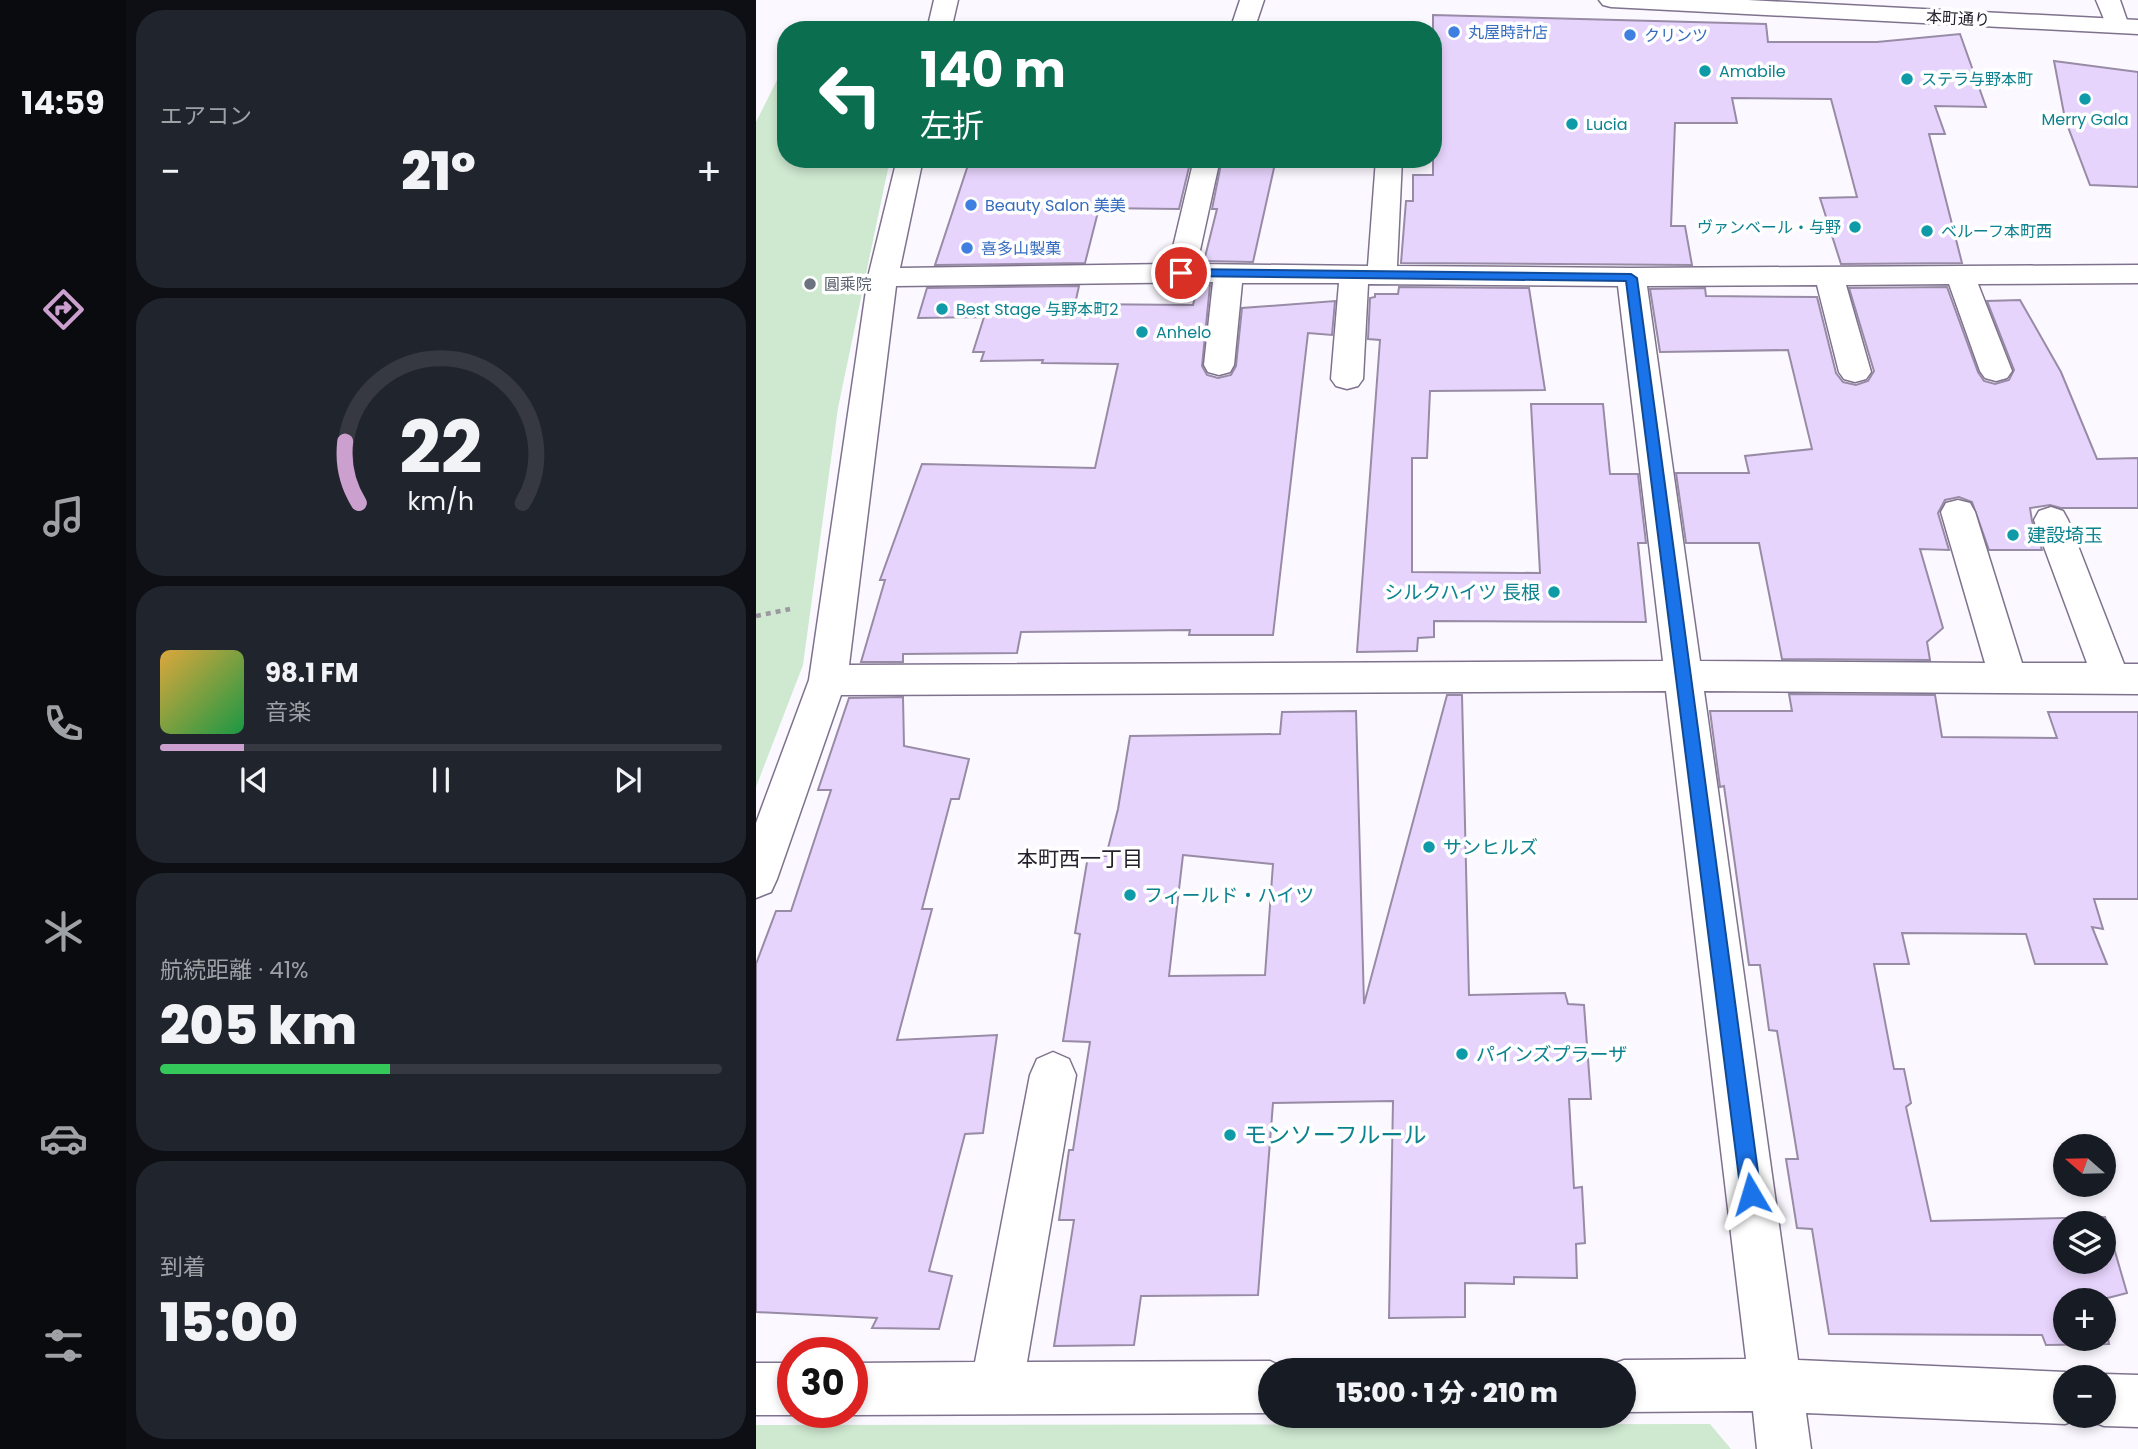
<!DOCTYPE html>
<html lang="ja">
<meta charset="utf-8">
<style>
body{margin:0;font-family:Poppins,"Noto Sans JP",sans-serif;background:#20242c;color:#f1f3f6;height:100vh;display:flex;flex-direction:column;font-size:26px;white-space:nowrap}
*{box-sizing:border-box;margin:0}
p{font-size:23px;color:#9ea1a6}
.icon{flex:none;width:38px;height:38px;fill:none;stroke:currentColor;stroke-width:2;stroke-linecap:round;stroke-linejoin:round}
.map{position:relative;flex:1;overflow:hidden}
.sheet{display:flex;flex-direction:column;gap:10px;padding:10px;background:#0d0f14;width:630px}
.sheet>*{flex:none}
.guide{position:absolute;left:21px;top:21px;width:665px;height:147px;border-radius:28px;box-shadow:0 4px 10px #0003;background:#0b6e4f;color:#fff;overflow:hidden}
.needle{width:46px;rotate:290deg}
.tools{position:absolute;left:1297px;top:1134px;display:grid;gap:14px}
.tools a{display:grid;place-items:center;width:63px;height:63px;border-radius:50%;background:#171b24;box-shadow:0 4px 10px #0003;font-size:35px}
.speed{position:absolute;left:21px;top:1337px;display:flex;gap:14px;font-size:35px;font-weight:700;text-align:center}
.speed>*{display:grid;place-content:center;width:91px;height:91px;border-radius:50%;background:#171b24;box-shadow:0 4px 10px #0003;line-height:1}
.speed .limit{border:10px solid #d22;background:#fff;color:#111}
.pin{position:absolute;display:grid;place-items:center;width:60px;height:60px;color:#fff;margin:-30px;border:4px solid #fff;border-radius:50%;box-shadow:0 2px 7px #0007}
.me{position:absolute;width:77px;margin:-38px;rotate:353deg;stroke-linejoin:round;filter:drop-shadow(0 0 5px #0008)}
.turn{display:flex;align-items:center;gap:24px;height:147px;padding:0 28px;font-size:32px}
.turn .icon{width:91px;height:91px;stroke-width:2.5}
.turn b{display:block;font-size:49px;line-height:60px}
.big{font-size:52px;font-weight:800;line-height:1.1}
.sheet .card{flex:1;display:flex;flex-direction:column;justify-content:center;gap:10px;min-width:0;padding:0 24px;border-radius:28px;background:#20242c}
.sheet .dial{align-items:center;gap:0}
.dial svg{height:182px;overflow:visible;fill:none;stroke:#363941;stroke-width:7;stroke-linecap:round;text-anchor:middle}
.dial text{fill:#f1f3f6;stroke:none}
.song{display:flex;align-items:center;gap:21px}
.cover{width:84px;height:84px;border-radius:10px;background:linear-gradient(135deg,hsl(40 70% 55%),hsl(140 70% 35%))}
.played{height:7px;border-radius:4px;background:linear-gradient(90deg,#cb9fce 15%,#363941 15%)}
.keys{display:flex;justify-content:space-around;direction:ltr}
.heat{display:flex;justify-content:space-between;align-items:center;font-size:38px;direction:ltr}
.charge{height:10px;border-radius:5px;background:linear-gradient(90deg,#34c759 41%,#363941 0)}
.trip{position:absolute;left:502px;top:1358px;width:378px;height:70px;border-radius:35px;background:#171b24;box-shadow:0 4px 10px #0003;font-weight:800;line-height:70px;text-align:center}
main{display:flex;flex:1;min-height:0}
.menu{display:flex;flex-direction:column;width:126px;justify-content:space-around;align-items:center;background:#090b0e;color:#9ea1a6}
.menu .icon{width:49px;height:49px}
.menu .on{color:#cb9fce}
.menu b{font-size:32px;color:#f1f3f6}
.map>svg:first-child{display:block}
.green{fill:#cfe9d0}
.building{fill:#e7d4fc;stroke:#988ba6;stroke-width:2;fill-rule:evenodd}
.lines{fill:none;stroke-linecap:round;stroke-linejoin:round}
.minor-casing{stroke:#7e728d;stroke-width:3}
.major-casing{stroke:#7e728d;stroke-width:3}
.path{stroke:#9b98a0;stroke-width:4.5;stroke-dasharray:5 5;stroke-linecap:butt}
.minor{fill:#fff;fill-rule:evenodd}
.major{fill:#fff;fill-rule:evenodd}
.route{fill:#1a73e8;stroke:#114b97;stroke-width:2}
.shop-dot{fill:#3f7fe0;stroke:#fff;stroke-width:2.5}
.culture-dot{fill:#0f9aa8;stroke:#fff;stroke-width:2.5}
.worship-dot{fill:#6b7280;stroke:#fff;stroke-width:2.5}
.labels{text-anchor:middle;stroke-width:7;stroke-linejoin:round;paint-order:stroke}
.far-street-label{font-size:16px;fill:#25202b;stroke:#fff}
.far-shop-label{font-size:16px;fill:#366cbe;stroke:#fff;text-anchor:start}
.far-culture-label{font-size:16px;fill:#0d838f;stroke:#fff;text-anchor:start}
.far-worship-label{font-size:16px;fill:#5b616d;stroke:#fff;text-anchor:start}
.culture-label{font-size:19px;fill:#0d838f;stroke:#fff;text-anchor:start}
.neighbourhood-label{font-size:21px;fill:#25202b;stroke:#fff}
.near-culture-label{font-size:23px;fill:#0d838f;stroke:#fff;text-anchor:start}
</style>
<main>
<nav class="menu">
<b>14:59</b>
<svg class="icon on" aria-label="directions" viewBox="0 0 24 24"><path d="M12 3l9 9-9 9-9-9zM9 14v-3h6M13 9l2 2-2 2"/></svg>
<svg class="icon" aria-label="music" viewBox="0 0 24 24"><path d="M9 18V5l10-2v13"/><circle cx="6" cy="18" r="3"/><circle cx="16" cy="16" r="3"/></svg>
<svg class="icon" aria-label="phone" viewBox="0 0 24 24"><path d="M5 4h4l2 5-3 2q2 4 5 5l2-3 5 2v4C11 20 4 13 5 4z"/></svg>
<svg class="icon" aria-label="climate" viewBox="0 0 24 24"><path d="M12 3v18M4 7l16 10M4 17L20 7"/></svg>
<svg class="icon" aria-label="car" viewBox="0 0 24 24"><path d="M5 17H2v-5l4-1 3-4h7l3 4 3 1v5h-3M9 17h6M6 11h13"/><circle cx="7" cy="17" r="2"/><circle cx="17" cy="17" r="2"/></svg>
<svg class="icon" aria-label="filters" viewBox="0 0 24 24"><path d="M4 7h16M4 17h16"/><circle cx="9" cy="7" r="2"/><circle cx="15" cy="17" r="2"/></svg>
</nav>
<section class="sheet">
<div class="card"><p>エアコン</p>
<div class="heat"><a>−</a><b class="big">21°</b><a>+</a></div>
</div>
<div class="card dial"><svg viewBox="0 0 100 80">
<path d="M14 69A42 42 0 1 1 86 69"/>
<path d="M14 69A42 42 0 0 1 8 42" stroke="#cb9fce"/>
<text x="50" y="56" font-size="32" font-weight="700">22</text>
<text x="50" y="72" font-size="11">km/h</text>
</svg></div>
<div class="card">
<div class="song"><i class="cover"></i><div><b>98.1 FM</b><p>音楽</p></div></div>
<div class="played"></div>
<div class="keys"><svg class="icon" aria-label="previous" viewBox="0 0 24 24"><path d="M18 5L8 12l10 7zM5 5v14"/></svg><svg class="icon" aria-label="pause" viewBox="0 0 24 24"><path d="M8 5v14M16 5v14"/></svg><svg class="icon" aria-label="next" viewBox="0 0 24 24"><path d="M6 5l10 7-10 7zM19 5v14"/></svg></div>
</div>
<div class="card"><p>航続距離 · 41%</p><b class="big">205 km</b><div class="charge"></div></div>
<div class="card"><p>到着</p><b class="big">15:00</b></div>
</section>
<div class="map">
<svg width="1382" height="1449" viewBox="0 0 1382 1449">
<rect width="100%" height="100%" fill="#fbf9ff"/>
<path class="green" d="M 24,74 L 30,74 L 30,159 L 134,159 L 82,408 L 47,665 L 0,787 L 0,122 Z
M 954,1424 L 975,1449 L 0,1449 L 0,1425 Z"/>
<path class="building" d="M 677,15 L 1010,24 L 1012,42 L 1121,42 L 1204,34 L 1230,107 L 1179,106 L 1189,134 L 1173,134 L 1206,263 L 1085,264 L 1064,198 L 1101,197 L 1075,99 L 976,98 L 981,123 L 919,123 L 915,226 L 929,226 L 936,265 L 645,263 L 650,201 L 657,201 L 657,175 L 677,175 Z
M 1298,61 L 1382,72 L 1382,187 L 1334,185 L 1309,119 Z
M 214,159 L 435,159 L 423,209 L 343,208 L 329,263 L 179,265 Z
M 466,159 L 520,159 L 497,262 L 448,261 L 461,209 L 456,209 Z
M 442,285 L 454,285 L 446,366 L 451,375 L 462,378 L 475,375 L 480,366 L 486,308 L 579,301 L 576,335 L 552,333 L 517,635 L 433,635 L 434,630 L 265,632 L 261,653 L 147,654 L 147,662 L 105,662 L 129,580 L 124,580 L 166,464 L 339,468 L 362,364 L 286,363 L 287,360 L 225,361 L 228,352 L 217,352 L 228,317 L 162,318 L 171,288 L 323,286 L 319,304 L 437,305 Z
M 643,287 L 773,288 L 789,390 L 674,391 L 671,458 L 656,458 L 656,572 L 784,573 L 775,404 L 847,404 L 854,474 L 882,474 L 890,543 L 882,543 L 890,622 L 678,621 L 678,637 L 662,638 L 661,651 L 601,652 L 624,340 L 612,339 L 614,298 L 619,297 L 619,294 L 642,294 Z
M 1191,287 L 1222,372 L 1228,381 L 1239,384 L 1253,380 L 1258,370 L 1231,301 L 1264,300 L 1305,372 L 1341,459 L 1382,458 L 1382,508 L 1305,508 L 1294,505 L 1274,508 L 1276,521 L 1286,550 L 1233,550 L 1216,502 L 1203,497 L 1189,500 L 1182,513 L 1193,550 L 1164,549 L 1187,628 L 1171,642 L 1174,660 L 1026,659 L 1003,543 L 930,543 L 920,473 L 993,473 L 989,456 L 1056,449 L 1032,350 L 904,352 L 894,289 L 949,288 L 950,296 L 1061,297 L 1080,373 L 1087,382 L 1100,385 L 1112,381 L 1118,371 L 1093,288 Z
M 1033,694 L 1179,695 L 1186,737 L 1301,738 L 1292,712 L 1382,712 L 1382,899 L 1338,899 L 1347,929 L 1336,927 L 1351,964 L 1279,964 L 1270,934 L 1146,933 L 1153,964 L 1118,964 L 1138,1069 L 1148,1069 L 1155,1103 L 1150,1107 L 1175,1221 L 1349,1217 L 1371,1293 L 1344,1300 L 1309,1300 L 1309,1339 L 1348,1339 L 1348,1316 L 1353,1344 L 1290,1345 L 1286,1335 L 1073,1334 L 1056,1229 L 1041,1228 L 1030,1159 L 1042,1159 L 1021,1031 L 1013,1030 L 1004,965 L 993,965 L 968,786 L 964,787 L 954,711 L 1036,711 ZM 1309,1223 L 1348,1223 L 1348,1262 L 1309,1262 Z
M 691,695 L 706,695 L 713,995 L 809,993 L 812,1004 L 828,1005 L 835,1099 L 813,1099 L 818,1188 L 826,1187 L 829,1243 L 820,1244 L 821,1278 L 758,1277 L 758,1284 L 709,1283 L 709,1317 L 633,1318 L 637,1101 L 517,1103 L 502,1295 L 385,1296 L 378,1345 L 298,1346 L 318,1220 L 303,1220 L 313,1150 L 317,1150 L 334,1042 L 307,1041 L 324,934 L 319,933 L 332,856 L 350,856 L 362,809 L 374,736 L 524,734 L 526,712 L 600,711 L 608,1004 ZM 427,855 L 517,864 L 509,975 L 413,976 Z
M 147,697 L 148,746 L 213,759 L 203,799 L 195,799 L 166,909 L 176,909 L 141,1040 L 241,1035 L 227,1133 L 209,1134 L 173,1271 L 196,1276 L 183,1329 L 116,1328 L 121,1318 L 0,1312 L 0,964 L 20,911 L 35,911 L 75,790 L 62,790 L 93,698 Z"/>
<g class="lines">
<g class="minor-casing">
<path id="minor" d="M 178,0 L 202,0 L 195,30 L 171,30 Z
M 484,0 L 508,0 L 498,30 L 474,30 Z
M 1340,0 L 1364,0 L 1373,26 L 1369,31 L 1353,31 Z
M 141,159 L 167,159 L 144,268 L 413,264 L 438,159 L 464,159 L 441,264 L 612,266 L 620,159 L 646,159 L 641,266 L 875,268 L 1382,265 L 1382,283 L 1222,284 L 1256,371 L 1251,378 L 1240,381 L 1229,378 L 1224,371 L 1193,284 L 1090,285 L 1115,372 L 1110,379 L 1099,382 L 1088,379 L 1083,372 L 1061,285 L 891,286 L 944,661 L 1229,663 L 1185,512 L 1190,503 L 1202,500 L 1214,503 L 1219,512 L 1266,663 L 1331,663 L 1278,520 L 1283,511 L 1295,507 L 1307,511 L 1312,520 L 1368,664 L 1382,664 L 1382,694 L 948,691 L 1042,1360 L 1309,1372 L 1323,1377 L 1309,1377 L 1309,1416 L 1328,1417 L 1309,1424 L 1050,1413 L 1055,1449 L 1001,1449 L 997,1411 L 868,1412 L 868,1370 L 848,1370 L 849,1367 L 868,1360 L 990,1359 L 910,691 L 85,695 L 21,879 L 15,892 L 0,898 L 0,823 L 53,680 L 112,277 ZM 457,282 L 448,365 L 452,372 L 463,375 L 474,372 L 478,365 L 486,283 L 583,283 L 575,379 L 580,386 L 591,389 L 602,386 L 607,379 L 612,284 L 862,286 L 907,661 L 93,665 L 140,286 Z
M 297,1052 L 313,1059 L 320,1075 L 271,1362 L 514,1361 L 533,1370 L 514,1370 L 514,1413 L 96,1415 L 89,1412 L 96,1412 L 96,1363 L 219,1362 L 274,1075 L 281,1059 Z
M 0,1363 L 37,1363 L 37,1412 L 44,1412 L 37,1415 L 0,1415 Z
M 1348,1374 L 1382,1375 L 1382,1427 L 1348,1426 L 1329,1419 L 1328,1416 L 1348,1416 L 1348,1377 L 1339,1377 Z"/>
</g>
<g class="major-casing">
<path id="major" d="M 843,0 L 992,0 L 1382,20 L 1382,34 L 855,7 L 847,5 Z"/>
</g>
<path class="path" d="M 0,616 L 34,609"/>
<use href="#minor" class="minor"/>
<use href="#major" class="major"/>
</g>
<path class="route" d="M 425,269 L 875,274 L 881,278 L 1005,1194 L 1002,1201 L 995,1204 L 988,1201 L 985,1194 L 870,281 L 421,276 L 419,273 Z"/>
<g class="shop-dot">
<circle cx="698" cy="32" r="7"/>
<circle cx="874" cy="35" r="7"/>
<circle cx="215" cy="205" r="7"/>
<circle cx="211" cy="248" r="7"/>
</g>
<g class="culture-dot">
<circle cx="949" cy="71" r="7"/>
<circle cx="1151" cy="79" r="7"/>
<circle cx="1329" cy="99" r="7"/>
<circle cx="816" cy="124" r="7"/>
<circle cx="1099" cy="227" r="7"/>
<circle cx="1171" cy="231" r="7"/>
<circle cx="186" cy="309" r="7"/>
<circle cx="386" cy="332" r="7"/>
<circle cx="1257" cy="535" r="7"/>
<circle cx="798" cy="592" r="7"/>
<circle cx="673" cy="847" r="7"/>
<circle cx="374" cy="895" r="7"/>
<circle cx="706" cy="1054" r="7"/>
<circle cx="474" cy="1135" r="7"/>
</g>
<circle class="worship-dot" cx="54" cy="284" r="7"/>
<g class="labels">
<g class="far-street-label">
<text transform="translate(1202 18) rotate(3)" y="6">本町通り</text>
</g>
<g class="far-shop-label">
<text x="712" y="38">丸屋時計店</text>
<text x="888" y="41">クリンツ</text>
<text x="229" y="211">Beauty Salon 美美</text>
<text x="225" y="254">喜多山製菓</text>
</g>
<g class="far-culture-label">
<text x="963" y="77">Amabile</text>
<text x="1165" y="85">ステラ与野本町</text>
<text x="1329" y="125" text-anchor="middle">Merry Gala</text>
<text x="830" y="130">Lucia</text>
<text x="1085" y="233" text-anchor="end">ヴァンベール・与野</text>
<text x="1185" y="237">ベルーフ本町西</text>
<text x="200" y="315">Best Stage 与野本町2</text>
<text x="400" y="338">Anhelo</text>
</g>
<g class="far-worship-label">
<text x="68" y="290">圓乘院</text>
</g>
<g class="culture-label">
<text x="1271" y="542">建設埼玉</text>
<text x="784" y="599" text-anchor="end">シルクハイツ 長根</text>
<text x="687" y="854">サンヒルズ</text>
<text x="388" y="902">フィールド・ハイツ</text>
<text x="720" y="1061">パインズプラーザ</text>
</g>
<g class="neighbourhood-label">
<text x="324" y="866">本町西一丁目</text>
</g>
<g class="near-culture-label">
<text x="488" y="1143">モンソーフルール</text>
</g>
</g>
</svg>
<div class="tools">
<a><svg class="needle" viewBox="-14 -14 28 28"><path d="M0-13l5 13h-10z" fill="#e53935"/><path d="M0 13l5-13h-10z" fill="#9ea1a6"/></svg></a>
<a><svg class="icon" aria-label="layers" viewBox="0 0 24 24"><path d="M12 4l9 5-9 5-9-5zM3 14l9 5 9-5"/></svg></a>
<a>+</a>
<a>−</a>
</div>
<div class="speed"><div class="limit">30</div></div>
<div class="pin" style="left:425px;top:273px;background:#d93025"><svg class="icon" aria-label="arrive" viewBox="0 0 24 24"><path d="M6 21V4h12l-3 4 3 4H6"/></svg></div>
<svg class="me" style="left:995px;top:1194px" viewBox="-20 -20 40 40"><path d="M0-17L14 15 0 8-14 15z" fill="#1a73e8" stroke="#fff" stroke-width="4"/></svg>
<div class="trip">15:00 · 1 分 · 210 m</div>
<div class="guide">
<div class="turn"><svg class="icon" aria-label="left" viewBox="0 0 24 24"><path d="M17 20v-9H6M10 6l-5 5 5 5"/></svg><div><b>140 m</b>左折</div></div>
</div>
</div>
</main>
